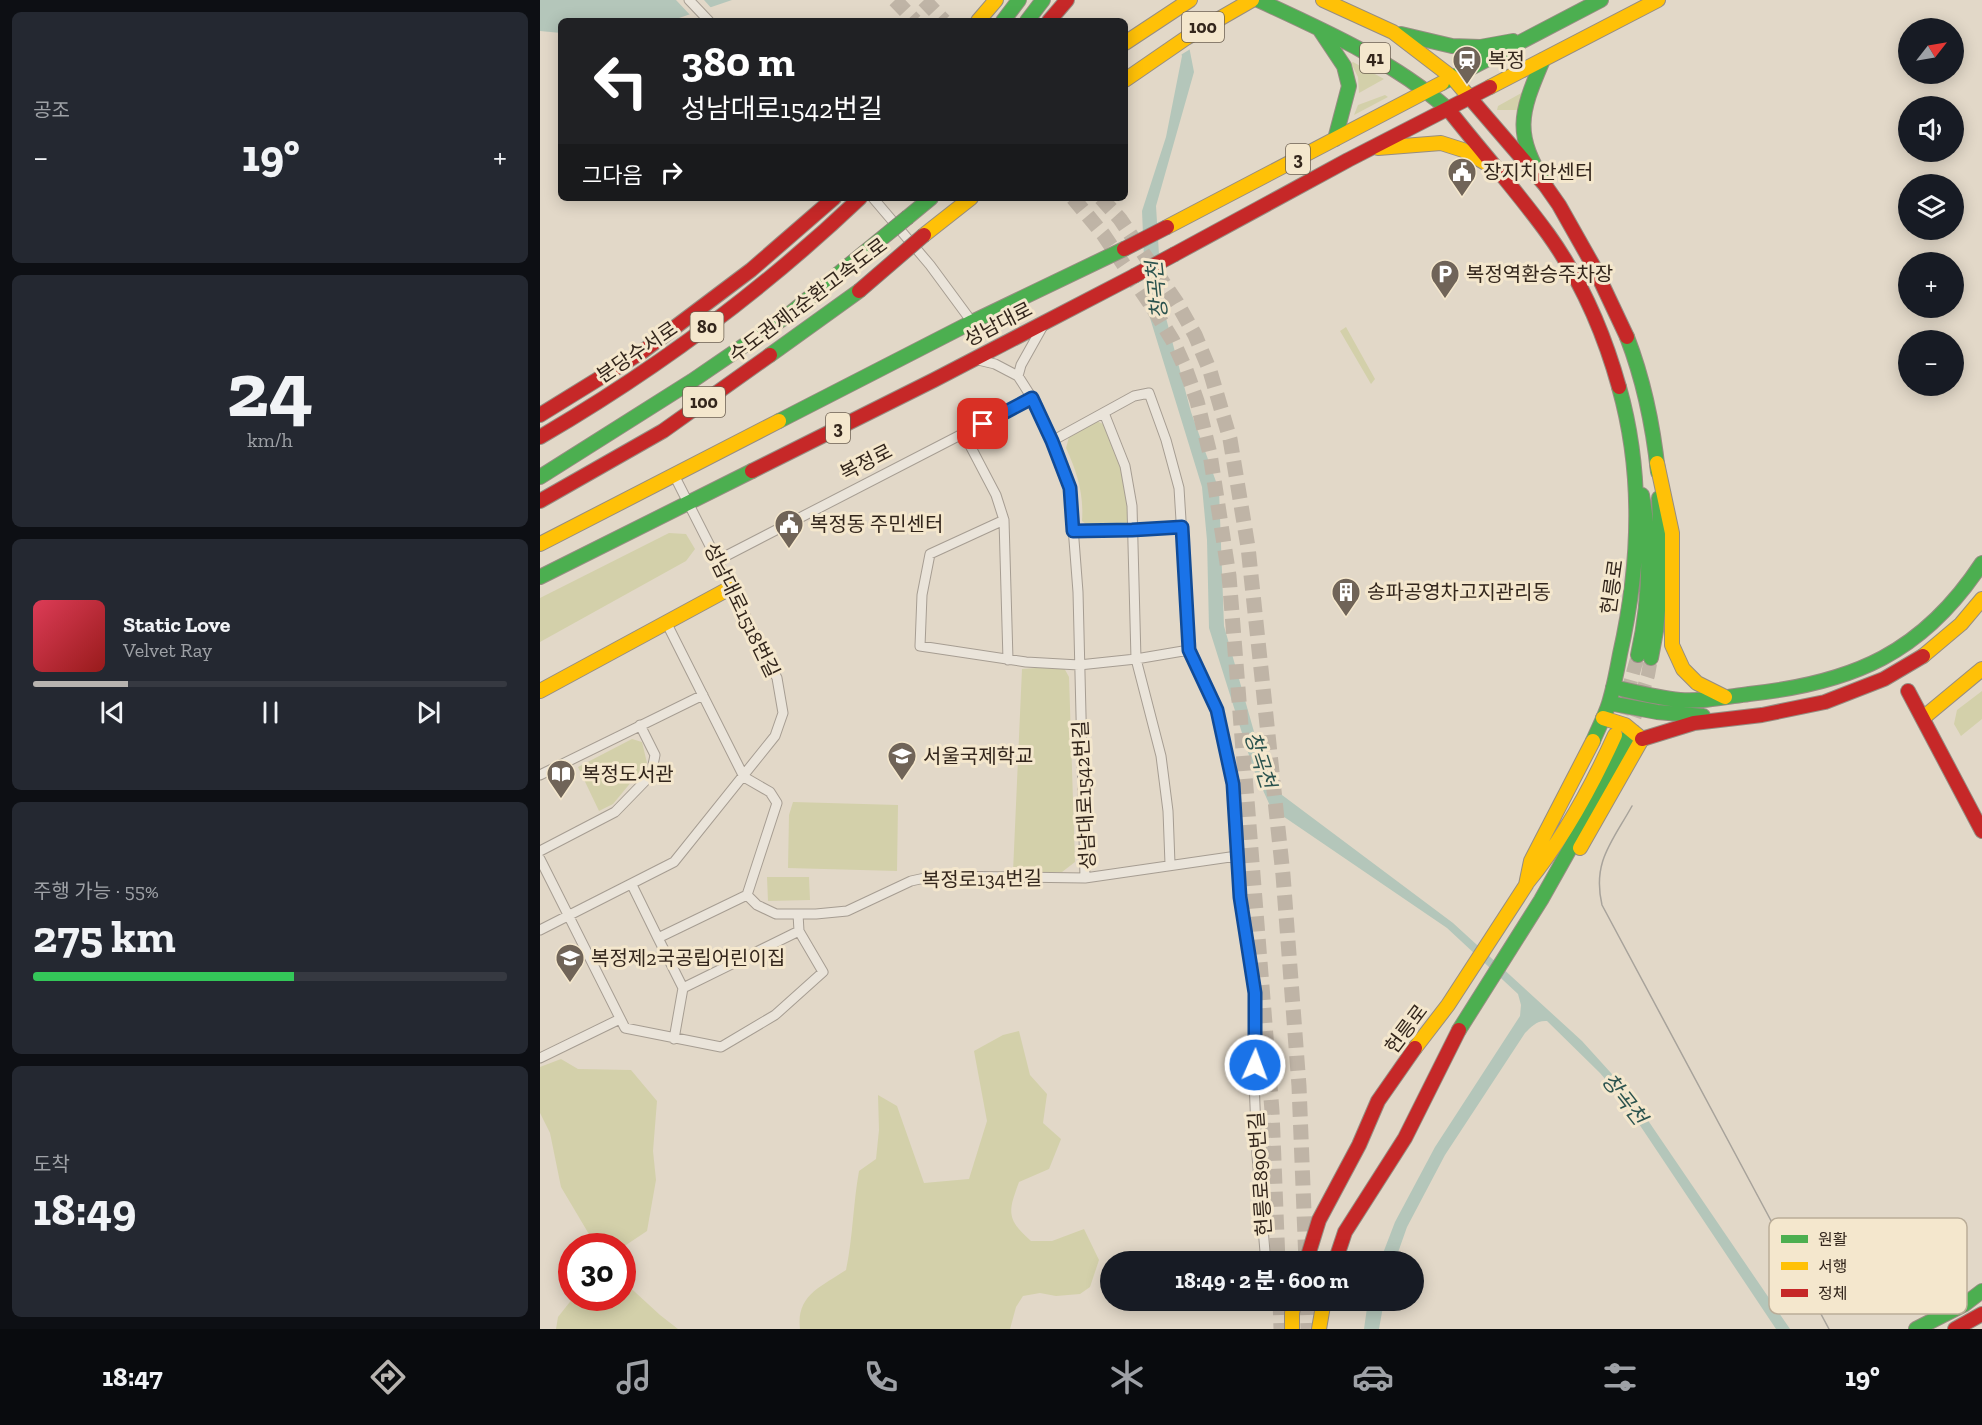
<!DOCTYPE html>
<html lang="ko">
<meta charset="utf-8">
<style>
body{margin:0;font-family:"Zilla Slab","Noto Sans KR",serif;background:#242831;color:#f1f3f6;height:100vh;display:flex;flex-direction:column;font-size:22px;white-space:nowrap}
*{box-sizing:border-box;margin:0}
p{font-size:20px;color:#9ea1a6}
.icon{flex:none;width:33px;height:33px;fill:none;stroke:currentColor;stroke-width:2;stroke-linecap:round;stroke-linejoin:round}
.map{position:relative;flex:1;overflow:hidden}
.sheet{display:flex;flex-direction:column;gap:12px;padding:12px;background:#0d0f14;width:540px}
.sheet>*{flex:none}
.hud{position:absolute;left:18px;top:18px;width:570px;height:183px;border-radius:9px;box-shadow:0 3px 15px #0003;background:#202124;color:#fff;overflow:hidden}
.needle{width:39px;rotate:59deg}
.controls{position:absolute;left:1358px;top:18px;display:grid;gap:12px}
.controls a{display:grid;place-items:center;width:66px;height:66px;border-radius:50%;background:#171b24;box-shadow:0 3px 15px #0003;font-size:30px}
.speed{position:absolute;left:18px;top:1233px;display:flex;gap:12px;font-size:30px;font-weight:700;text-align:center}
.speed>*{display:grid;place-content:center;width:78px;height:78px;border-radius:50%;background:#171b24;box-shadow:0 3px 15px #0003;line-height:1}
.speed .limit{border:9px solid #d22;background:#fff;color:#111}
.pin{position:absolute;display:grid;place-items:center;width:51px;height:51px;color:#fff;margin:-26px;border-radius:12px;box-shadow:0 3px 9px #0006}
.me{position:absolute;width:66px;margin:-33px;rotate:2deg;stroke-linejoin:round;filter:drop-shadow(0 0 4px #0008)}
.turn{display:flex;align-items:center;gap:21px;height:126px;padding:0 24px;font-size:27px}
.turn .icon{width:78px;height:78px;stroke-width:2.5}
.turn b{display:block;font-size:42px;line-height:51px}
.then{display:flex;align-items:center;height:57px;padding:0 24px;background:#0003;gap:12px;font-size:22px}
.big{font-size:45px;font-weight:800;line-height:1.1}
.sheet .card{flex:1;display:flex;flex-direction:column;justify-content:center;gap:9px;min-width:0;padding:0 21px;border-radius:9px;background:#242831}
.sheet .dial{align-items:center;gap:0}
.dial b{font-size:78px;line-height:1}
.song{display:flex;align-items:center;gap:18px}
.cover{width:72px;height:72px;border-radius:9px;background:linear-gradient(135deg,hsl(350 70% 55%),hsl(0 70% 35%))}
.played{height:6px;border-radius:3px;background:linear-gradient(90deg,#b7b3af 20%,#363941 20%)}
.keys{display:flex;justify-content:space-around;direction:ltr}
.heat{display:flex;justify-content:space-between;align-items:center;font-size:33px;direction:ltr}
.charge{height:9px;border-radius:4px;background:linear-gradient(90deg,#34c759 55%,#363941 0)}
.trip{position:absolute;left:560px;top:1251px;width:324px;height:60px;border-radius:30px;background:#171b24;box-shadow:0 3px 15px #0003;font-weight:800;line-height:60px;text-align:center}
.tabs{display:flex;height:96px;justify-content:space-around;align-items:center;background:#090b0e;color:#9ea1a6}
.tabs .icon{width:42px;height:42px}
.tabs .on{color:#b7b3af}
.tabs b{font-size:27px;color:#f1f3f6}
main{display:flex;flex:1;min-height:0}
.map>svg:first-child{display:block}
.green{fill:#d3d0aa}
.water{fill:#b4c6ba}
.pier{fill:#e2d8c8}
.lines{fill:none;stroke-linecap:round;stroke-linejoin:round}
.secondary-tunnel{stroke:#bfb4a6;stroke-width:14;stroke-dasharray:14 7;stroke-linecap:butt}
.primary-tunnel{stroke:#bfb4a6;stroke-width:15;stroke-dasharray:15 8;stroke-linecap:butt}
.street-casing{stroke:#a69d92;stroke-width:11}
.fast-casing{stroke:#968d82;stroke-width:16}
.slow-casing{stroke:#968d82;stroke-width:16}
.jam-casing{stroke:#968d82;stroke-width:16}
.street{stroke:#eae4da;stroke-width:9}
.fast{stroke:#4caf50;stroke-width:14}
.slow{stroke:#ffc107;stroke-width:14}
.jam{stroke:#c62828;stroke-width:14}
.tram{stroke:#a8a39b;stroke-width:1.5}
.fast-bridge-casing{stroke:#8c8379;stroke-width:16;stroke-linecap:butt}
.jam-bridge-casing{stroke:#8c8379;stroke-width:16;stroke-linecap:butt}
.fast-bridge{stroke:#4caf50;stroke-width:14}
.jam-bridge{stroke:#c62828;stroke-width:14}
.route-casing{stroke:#114b97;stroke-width:15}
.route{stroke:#1a73e8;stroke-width:10}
.labels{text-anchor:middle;stroke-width:6;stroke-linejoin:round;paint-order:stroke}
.shield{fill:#f4e7cd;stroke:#6d6051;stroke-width:1.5}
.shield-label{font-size:18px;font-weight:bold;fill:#33261c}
.poi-label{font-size:20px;fill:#33261c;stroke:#f4e7cd;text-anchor:start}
.street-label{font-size:20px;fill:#33261c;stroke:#f4e7cd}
.water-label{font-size:21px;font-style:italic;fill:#2b534e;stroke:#f4e7cd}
.key{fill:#f4e7cd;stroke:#baad98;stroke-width:1.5}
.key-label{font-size:16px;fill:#33261c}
</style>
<main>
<section class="sheet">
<div class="card"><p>공조</p>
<div class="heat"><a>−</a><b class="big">19°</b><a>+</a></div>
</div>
<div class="card dial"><b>24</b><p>km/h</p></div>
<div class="card">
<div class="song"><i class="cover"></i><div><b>Static Love</b><p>Velvet Ray</p></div></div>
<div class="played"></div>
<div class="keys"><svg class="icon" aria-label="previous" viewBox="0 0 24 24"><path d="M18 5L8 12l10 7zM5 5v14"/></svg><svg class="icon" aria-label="pause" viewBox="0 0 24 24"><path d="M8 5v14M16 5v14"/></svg><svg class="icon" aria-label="next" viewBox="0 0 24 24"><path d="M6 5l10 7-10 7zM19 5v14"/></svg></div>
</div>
<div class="card"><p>주행 가능 · 55%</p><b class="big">275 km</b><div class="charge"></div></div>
<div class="card"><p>도착</p><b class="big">18:49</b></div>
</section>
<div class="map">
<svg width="1442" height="1329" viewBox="0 0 1442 1329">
<rect width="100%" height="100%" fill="#e2d8c8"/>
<path class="green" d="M 813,62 L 844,79 L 819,93 L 818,77 L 811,63 Z
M 985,91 L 981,110 L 957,110 L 958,106 Z
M 845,95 L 848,97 L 814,115 L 818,105 Z
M 806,327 L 835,379 L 831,384 L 800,331 Z
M 557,421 L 565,425 L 582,466 L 589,521 L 582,529 L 551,528 L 542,521 C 544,494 537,472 526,448 L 529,437 Z
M 129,533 L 146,534 L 155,549 L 146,561 L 0,642 L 0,598 Z
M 523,666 L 529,677 L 535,862 L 522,872 L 473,872 L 482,669 Z
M 1442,691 L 1442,719 L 1421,736 L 1414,724 L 1417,710 Z
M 92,739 L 102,742 L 107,763 L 73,804 L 59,811 L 38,767 Z
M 253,802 L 358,805 L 357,871 L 248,868 L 249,815 Z
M 227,877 L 269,877 L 270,900 L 228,901 Z
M 479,1031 L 490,1075 L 507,1094 L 503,1123 L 521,1139 L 509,1169 L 479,1182 C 468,1212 466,1219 491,1241 L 512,1241 L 544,1229 L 559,1260 L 550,1287 L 540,1294 L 516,1296 L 500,1293 L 483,1296 L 476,1307 L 470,1329 L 260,1329 C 256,1295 281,1287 306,1270 C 313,1237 313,1204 319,1171 L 336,1159 L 339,1130 L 338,1095 L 357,1106 L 384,1183 L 429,1179 L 447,1121 L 434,1051 L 463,1035 Z
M 21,1059 L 38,1069 L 91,1070 L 117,1101 L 113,1151 L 116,1180 L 107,1231 L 83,1247 L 56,1246 L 21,1187 L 10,1133 L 0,1113 L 0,1067 Z
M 83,1281 L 120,1315 L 138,1329 L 16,1329 L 18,1317 L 33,1298 L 82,1298 Z"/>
<path class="water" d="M 0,0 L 192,0 L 139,18 L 111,21 L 21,21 L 21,33 L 0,31 Z
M 621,0 L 640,0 L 654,72 L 616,206 L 622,303 L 651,412 L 679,490 L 684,626 L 722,760 L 742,795 L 913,923 L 1042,1041 L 1090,1094 L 1250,1329 L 1236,1329 L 1083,1100 L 1060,1073 L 1007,1021 C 997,1020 991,1027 985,1033 L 905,1155 L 867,1227 L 855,1261 L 840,1261 L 855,1222 L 895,1147 L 980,1016 L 981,1005 L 978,994 L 907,928 L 731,808 L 713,768 L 669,628 L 667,540 L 662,487 L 606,305 L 602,211 L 626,137 L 642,56 Z
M 828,1301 L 844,1301 L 839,1329 L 824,1329 Z"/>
<path class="pier" d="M 136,0 L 164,0 L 173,10 L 152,17 Z
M 618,0 L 643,0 L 652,48 L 639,56 Z"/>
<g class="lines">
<path class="secondary-tunnel" d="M 1076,734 L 1098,655
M 1088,737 L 1108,675 L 1111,658"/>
<path class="primary-tunnel" d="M 355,0 L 375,21
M 384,0 L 404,21
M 533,198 L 563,234 L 611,305 L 633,341 L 646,370 L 657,401 L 670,454 L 689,576 L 732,1111 L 738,1262
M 561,198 L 580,219 L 637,303 L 655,335 L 670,371 L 690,439 L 708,547 L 743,875 L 759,1086 L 766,1262
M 740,1300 L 741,1329
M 767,1300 L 768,1329"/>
<g class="street-casing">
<path id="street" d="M 149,0 L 169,21
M 333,198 L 390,265 L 432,322
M 434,359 L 455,364 L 478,376 L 492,398 L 512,441 L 530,488 L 538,592 L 545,878
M 478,376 L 481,365 L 504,324
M 564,413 L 585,466 L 592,506 L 596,659 L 621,756 L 628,811 L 630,864
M 424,434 L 456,495 L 464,520 L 468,660
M 512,441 L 594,396 L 609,393 L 626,440 L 639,488 L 649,650 L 677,710 L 693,784 L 701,897 L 716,1011 L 714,1080 L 717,1156 L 725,1252 L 731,1262
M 464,520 L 390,554 L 382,595 L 380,646 L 486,662 L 539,665 L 596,659 L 649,650
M 533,531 L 592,530 L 642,527
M 178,560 L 492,398
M 126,622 L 204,777 L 230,792 L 237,803 L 207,895 L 217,905 L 236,914 L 276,914 L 307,911 L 371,881 L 394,876 L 545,878 L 697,856
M 0,775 L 163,695
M 0,851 L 75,812 L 111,775 L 115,755 L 100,725
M 0,859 L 85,1028 L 181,1047 L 235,1015 L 283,972 L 259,931 L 258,914
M 92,885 L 118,938 L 207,895
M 0,930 L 134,862 L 235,736 L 243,713 L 237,678 L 134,475
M 118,938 L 143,988
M 134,1039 L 143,988 L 259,931
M 0,1058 L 80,1019"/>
</g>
<g class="fast-casing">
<path id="fast" d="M 718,0 C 785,31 851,60 908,109
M 463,21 L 479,0
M 487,21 L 503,0
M 780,30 L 804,66 L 809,86 L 795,139
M 861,34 L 912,46 L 940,47 L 973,41
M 1003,60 C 979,116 974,133 1006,186
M 902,83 L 1061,0
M 368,217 L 391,198
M 1087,337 C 1104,381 1113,425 1118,472
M 230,355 L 319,291
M 239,421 L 432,322 L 584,249
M 0,477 L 152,381 L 247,316 L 303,270
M 0,577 L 212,471
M 1098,655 C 1110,601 1112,549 1102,495
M 1111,658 L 1116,631 L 1122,567 L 1119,498
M 1073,687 C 1095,692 1118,698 1140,700 C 1163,702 1186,697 1209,694 C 1313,683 1383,653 1442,563
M 1069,703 L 1117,712 L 1163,716
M 1053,741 C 1058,729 1065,716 1069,703 C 1074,687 1077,670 1080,654 C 1100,565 1104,475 1079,387
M 919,1030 L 1001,900 L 1068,781 L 1088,737
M 1376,1329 L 1425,1304 L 1442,1291"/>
</g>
<g class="slow-casing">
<path id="slow" d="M 783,0 L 853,32 L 913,78 L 930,98
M 438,21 L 456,0
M 585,43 L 650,0
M 585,80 L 646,38 L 712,0
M 950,87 L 1118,0
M 838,148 L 901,143 L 923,150 L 956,169
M 627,227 L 902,83
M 384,235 L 431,198
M 1117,463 L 1132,533 L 1132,645 L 1143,669 L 1157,683 L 1185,697
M 0,544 L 239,421
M 1383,656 L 1421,624 L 1442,599
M 0,691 L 192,587
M 1383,718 L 1442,669
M 1040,848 L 1102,739 L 1085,725 L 1063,718
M 987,883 C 1024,838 1051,788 1075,735
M 875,1048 L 908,1005 L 986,885 L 991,861 L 1053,741
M 752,1329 L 752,1313 L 755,1300
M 779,1329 L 784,1300"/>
</g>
<g class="jam-casing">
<path id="jam" d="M 509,21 L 527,0
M 930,98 L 1005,185 L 1019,205 L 1054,267 L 1087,337
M 908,109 C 941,151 977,191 1008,234 C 1041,280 1064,333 1079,387
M 635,254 L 808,160 L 950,87
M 0,415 L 102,352 L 211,270 L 294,198
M 0,437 C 117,369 222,291 320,198
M 212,471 L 394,380 L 594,276
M 0,501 L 123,431 L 230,355
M 1368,691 L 1442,831
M 1102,739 L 1154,723 L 1222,715 L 1285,702 L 1344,679 L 1383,656
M 766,1262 L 779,1220 L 819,1145 L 838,1101 L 875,1048
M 795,1262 L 805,1232 L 865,1138 L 919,1030
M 1415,1329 L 1442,1314"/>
</g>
<use href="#street" class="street"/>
<use href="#fast" class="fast"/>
<use href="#slow" class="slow"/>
<use href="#jam" class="jam"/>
<path class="tram" d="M 1092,806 C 1072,842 1052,862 1062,905 L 1289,1329"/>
<g class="fast-bridge-casing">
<path id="fast-bridge" d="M 303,270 L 368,217"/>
</g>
<g class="jam-bridge-casing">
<path id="jam-bridge" d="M 584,249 L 627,227
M 594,276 L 635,254
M 319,291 L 384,235"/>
</g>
<use href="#fast-bridge" class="fast-bridge"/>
<use href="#jam-bridge" class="jam-bridge"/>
</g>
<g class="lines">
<g class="route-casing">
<path id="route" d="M 443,424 L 492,398 L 512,441 L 530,488 L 533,531 L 592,530 L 642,527 L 649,650 L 677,710 L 693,784 L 700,897 L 715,993 L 715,1065"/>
</g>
<use href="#route" class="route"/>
</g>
<defs>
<g id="station-pin" transform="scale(1.5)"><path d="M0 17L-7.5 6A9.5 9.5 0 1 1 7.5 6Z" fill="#706458" stroke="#f4e7cd"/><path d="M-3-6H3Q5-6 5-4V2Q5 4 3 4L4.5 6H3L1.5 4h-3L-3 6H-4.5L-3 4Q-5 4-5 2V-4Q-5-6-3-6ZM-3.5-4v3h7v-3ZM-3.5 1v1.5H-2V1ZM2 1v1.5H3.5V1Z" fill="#fff"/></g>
<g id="civic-pin" transform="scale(1.5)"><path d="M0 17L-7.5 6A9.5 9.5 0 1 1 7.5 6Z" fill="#706458" stroke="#f4e7cd"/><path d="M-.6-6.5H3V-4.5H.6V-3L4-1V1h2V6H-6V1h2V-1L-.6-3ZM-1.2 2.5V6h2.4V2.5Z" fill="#fff"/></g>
<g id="parking-pin" transform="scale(1.5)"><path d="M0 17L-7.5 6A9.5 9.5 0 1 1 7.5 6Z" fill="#706458" stroke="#f4e7cd"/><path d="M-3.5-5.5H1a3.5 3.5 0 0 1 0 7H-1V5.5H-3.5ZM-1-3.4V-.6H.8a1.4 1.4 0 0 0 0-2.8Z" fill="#fff"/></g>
<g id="building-pin" transform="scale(1.5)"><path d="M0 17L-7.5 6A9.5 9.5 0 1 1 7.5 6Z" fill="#706458" stroke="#f4e7cd"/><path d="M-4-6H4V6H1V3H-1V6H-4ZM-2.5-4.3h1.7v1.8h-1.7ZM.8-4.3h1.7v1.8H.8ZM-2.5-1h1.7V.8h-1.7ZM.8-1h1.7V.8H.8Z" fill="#fff"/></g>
<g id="school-pin" transform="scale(1.5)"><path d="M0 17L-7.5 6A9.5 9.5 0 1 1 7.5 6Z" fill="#706458" stroke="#f4e7cd"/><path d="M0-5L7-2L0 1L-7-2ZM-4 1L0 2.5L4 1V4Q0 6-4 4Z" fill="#fff"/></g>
<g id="library-pin" transform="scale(1.5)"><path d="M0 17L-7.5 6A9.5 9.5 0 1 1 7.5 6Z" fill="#706458" stroke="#f4e7cd"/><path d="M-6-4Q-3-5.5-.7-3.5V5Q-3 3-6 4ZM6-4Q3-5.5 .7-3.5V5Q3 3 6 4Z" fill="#fff"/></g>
</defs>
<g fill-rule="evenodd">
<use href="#station-pin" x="927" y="60"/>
<use href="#civic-pin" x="922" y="172"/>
<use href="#parking-pin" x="905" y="274"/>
<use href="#civic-pin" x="249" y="524"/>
<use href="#building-pin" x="806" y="592"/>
<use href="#school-pin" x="362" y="756"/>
<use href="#library-pin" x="21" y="774"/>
<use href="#school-pin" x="30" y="958"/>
</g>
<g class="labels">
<g class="shield">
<rect x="642" y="12" width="42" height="30" rx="4.5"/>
<rect x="820" y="43" width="30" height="30" rx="4.5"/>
<rect x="746" y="144" width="24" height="30" rx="4.5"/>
<rect x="150.5" y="312" width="33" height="30" rx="4.5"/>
<rect x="143" y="387" width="42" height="30" rx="4.5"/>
<rect x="286" y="413" width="24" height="30" rx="4.5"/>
</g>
<g class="shield-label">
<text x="663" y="33">100</text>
<text x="835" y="64">41</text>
<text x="758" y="165">3</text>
<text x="167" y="333">80</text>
<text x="164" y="408">100</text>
<text x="298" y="434">3</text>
</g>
<g class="poi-label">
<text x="948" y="67">복정</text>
<text x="943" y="179">장지치안센터</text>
<text x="926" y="281">복정역환승주차장</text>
<text x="270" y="531">복정동 주민센터</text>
<text x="827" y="599">송파공영차고지관리동</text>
<text x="383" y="763">서울국제학교</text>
<text x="42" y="781">복정도서관</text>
<text x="51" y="965">복정제2국공립어린이집</text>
</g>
<g class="street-label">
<text transform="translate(268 300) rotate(-37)" y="7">수도권제1순환고속도로</text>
<text transform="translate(458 324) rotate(-27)" y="7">성남대로</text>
<text transform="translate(97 352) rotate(-34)" y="7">분당수서로</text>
<text transform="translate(326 462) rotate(-27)" y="7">복정로</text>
<text transform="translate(1072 587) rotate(-82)" y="7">헌릉로</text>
<text transform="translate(202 610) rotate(64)" y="7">성남대로1518번길</text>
<text transform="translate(544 795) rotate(-93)" y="7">성남대로1542번길</text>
<text transform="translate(442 879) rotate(-1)" y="7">복정로134번길</text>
<text transform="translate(866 1029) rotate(-53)" y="7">헌릉로</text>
<text transform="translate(720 1174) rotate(-94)" y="7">헌릉로890번길</text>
</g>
<g class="water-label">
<text transform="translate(617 290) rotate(-96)" y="7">창곡천</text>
<text transform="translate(720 760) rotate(72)" y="7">창곡천</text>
<text transform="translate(1084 1099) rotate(52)" y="7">창곡천</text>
</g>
</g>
<rect x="1229" y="1218" width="198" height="96" rx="9" class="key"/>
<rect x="1241" y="1235" width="27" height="8" fill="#4caf50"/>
<rect x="1241" y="1262" width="27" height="8" fill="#ffc107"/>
<rect x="1241" y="1289" width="27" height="8" fill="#c62828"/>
<g class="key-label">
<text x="1278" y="1245">원활</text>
<text x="1278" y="1272">서행</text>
<text x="1278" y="1299">정체</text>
</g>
</svg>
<div class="controls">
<a><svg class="needle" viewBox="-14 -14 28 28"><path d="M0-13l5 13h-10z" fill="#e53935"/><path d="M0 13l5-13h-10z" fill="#9ea1a6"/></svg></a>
<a><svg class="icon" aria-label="sound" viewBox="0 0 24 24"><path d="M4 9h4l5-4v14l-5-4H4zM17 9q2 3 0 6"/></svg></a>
<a><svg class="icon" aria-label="layers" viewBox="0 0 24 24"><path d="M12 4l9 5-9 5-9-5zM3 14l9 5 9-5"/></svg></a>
<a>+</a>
<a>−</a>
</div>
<div class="speed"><div class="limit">30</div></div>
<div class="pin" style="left:443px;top:424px;background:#d93025"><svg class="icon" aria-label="arrive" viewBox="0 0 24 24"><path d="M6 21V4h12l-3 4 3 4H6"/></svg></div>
<svg class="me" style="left:715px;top:1065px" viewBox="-20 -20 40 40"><circle r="17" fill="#1a73e8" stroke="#fff" stroke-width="3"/><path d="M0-11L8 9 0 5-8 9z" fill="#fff"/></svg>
<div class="trip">18:49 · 2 분 · 600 m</div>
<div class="hud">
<div class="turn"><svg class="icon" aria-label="left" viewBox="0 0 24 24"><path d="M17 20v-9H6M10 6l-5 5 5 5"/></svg><div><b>380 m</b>성남대로1542번길</div></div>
<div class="then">그다음<svg class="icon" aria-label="right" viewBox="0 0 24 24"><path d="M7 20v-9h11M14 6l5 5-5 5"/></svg></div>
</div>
</div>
</main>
<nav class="tabs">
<b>18:47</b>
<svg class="icon on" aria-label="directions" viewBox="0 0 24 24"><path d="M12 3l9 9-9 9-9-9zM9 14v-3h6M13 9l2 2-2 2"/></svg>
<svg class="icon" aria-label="music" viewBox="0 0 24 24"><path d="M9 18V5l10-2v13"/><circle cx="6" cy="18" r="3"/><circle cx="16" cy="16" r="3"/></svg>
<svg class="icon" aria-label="phone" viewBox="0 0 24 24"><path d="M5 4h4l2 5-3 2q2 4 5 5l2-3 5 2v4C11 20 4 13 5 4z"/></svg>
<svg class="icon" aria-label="climate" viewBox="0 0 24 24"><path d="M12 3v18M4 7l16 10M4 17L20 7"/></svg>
<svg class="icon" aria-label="car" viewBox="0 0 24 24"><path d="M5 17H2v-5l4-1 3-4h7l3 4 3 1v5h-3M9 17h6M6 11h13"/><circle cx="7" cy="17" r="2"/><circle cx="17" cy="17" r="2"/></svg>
<svg class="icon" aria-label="filters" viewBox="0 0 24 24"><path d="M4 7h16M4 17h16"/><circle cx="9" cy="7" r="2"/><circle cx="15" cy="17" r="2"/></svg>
<b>19°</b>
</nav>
